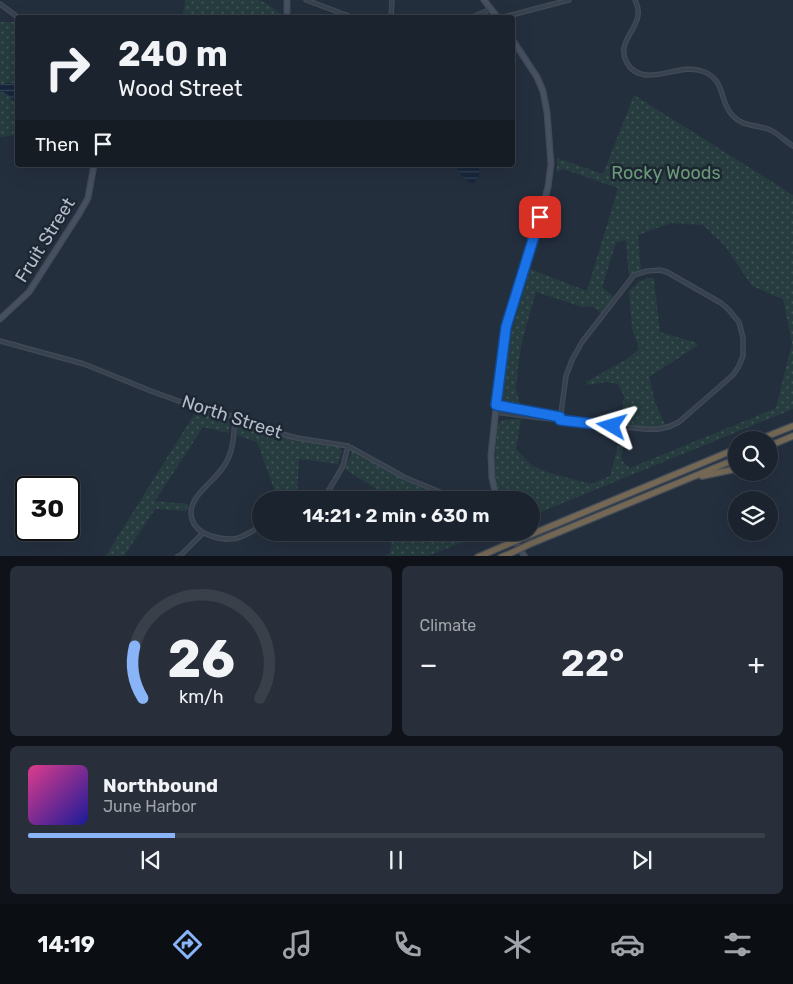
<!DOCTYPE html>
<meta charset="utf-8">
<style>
body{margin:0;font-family:Rubik,sans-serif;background:#282f3a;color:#f1f3f6;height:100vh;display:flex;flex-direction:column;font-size:19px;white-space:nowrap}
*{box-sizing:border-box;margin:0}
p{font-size:16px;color:#a0a4aa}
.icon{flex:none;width:28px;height:28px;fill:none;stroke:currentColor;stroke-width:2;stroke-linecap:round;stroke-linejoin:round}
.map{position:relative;height:556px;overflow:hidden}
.drawer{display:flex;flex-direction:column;gap:10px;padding:10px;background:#0f1319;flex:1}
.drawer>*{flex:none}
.hud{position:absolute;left:15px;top:15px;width:500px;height:152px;border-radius:5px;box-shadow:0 5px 20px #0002,0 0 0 1px #39404a;background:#1b232e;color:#f1f3f6;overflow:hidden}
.fabs{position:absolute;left:728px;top:431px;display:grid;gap:10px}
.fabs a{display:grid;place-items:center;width:50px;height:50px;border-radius:50%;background:#1b232e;box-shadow:0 5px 20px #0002,0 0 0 1px #39404a;font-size:25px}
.speed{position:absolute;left:15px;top:476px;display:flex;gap:10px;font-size:25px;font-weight:700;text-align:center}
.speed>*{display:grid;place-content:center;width:65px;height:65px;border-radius:50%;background:#1b232e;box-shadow:0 5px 20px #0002,0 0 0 1px #39404a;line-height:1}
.speed .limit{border:2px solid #111;border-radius:8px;background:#fff;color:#111}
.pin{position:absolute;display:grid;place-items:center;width:42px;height:42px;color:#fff;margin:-21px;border-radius:10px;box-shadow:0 2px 8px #0006}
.me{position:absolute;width:55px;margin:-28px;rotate:277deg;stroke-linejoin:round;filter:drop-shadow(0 0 4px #0008)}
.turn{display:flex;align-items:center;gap:18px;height:105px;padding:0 20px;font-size:22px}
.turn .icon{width:65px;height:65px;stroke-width:2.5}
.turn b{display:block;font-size:35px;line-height:42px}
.then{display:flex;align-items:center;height:48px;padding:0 20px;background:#0003;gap:10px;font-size:19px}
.big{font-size:38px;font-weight:600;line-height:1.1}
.drawer .tile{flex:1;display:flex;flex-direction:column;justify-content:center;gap:8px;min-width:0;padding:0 18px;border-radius:8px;background:#282f3a}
.drawer .dial{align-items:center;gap:0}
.dial svg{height:130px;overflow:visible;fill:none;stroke:#39404a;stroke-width:7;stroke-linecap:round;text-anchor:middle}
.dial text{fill:#f1f3f6;stroke:none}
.song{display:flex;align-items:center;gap:15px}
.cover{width:60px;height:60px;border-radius:8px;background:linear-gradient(135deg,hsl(330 70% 55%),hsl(240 70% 35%))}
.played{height:5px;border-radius:2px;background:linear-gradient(90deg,#8ab4f8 20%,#39404a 20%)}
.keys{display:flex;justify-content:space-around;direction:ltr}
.heat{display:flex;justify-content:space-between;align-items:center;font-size:28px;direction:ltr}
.drawer .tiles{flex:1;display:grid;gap:10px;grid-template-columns:1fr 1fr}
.tile:last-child{grid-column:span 2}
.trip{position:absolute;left:252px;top:491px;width:288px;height:50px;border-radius:25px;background:#1b232e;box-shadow:0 5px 20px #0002,0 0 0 1px #39404a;font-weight:600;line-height:50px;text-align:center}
.dock{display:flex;height:80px;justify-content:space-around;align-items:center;background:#0b0e12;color:#a0a4aa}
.dock .icon{width:35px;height:35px}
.dock .active{color:#8ab4f8}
.dock b{font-size:22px;color:#f1f3f6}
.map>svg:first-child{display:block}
.park{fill:url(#park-dots)}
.water{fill:url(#water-rules)}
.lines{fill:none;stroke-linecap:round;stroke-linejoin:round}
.street-casing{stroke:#414a57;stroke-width:5.5}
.secondary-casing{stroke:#414a57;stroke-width:7}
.highway-casing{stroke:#434c59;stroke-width:8}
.street{stroke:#38414e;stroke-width:3}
.secondary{stroke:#465061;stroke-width:4.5}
.highway{stroke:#746855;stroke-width:5.5}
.highway-bridge-casing{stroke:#434c59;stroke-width:8;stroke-linecap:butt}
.highway-bridge{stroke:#746855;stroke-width:5.5}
.route-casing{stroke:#114b97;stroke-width:12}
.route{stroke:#1a73e8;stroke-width:9}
.labels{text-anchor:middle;stroke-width:5;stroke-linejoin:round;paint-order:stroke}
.park-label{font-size:18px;fill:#6b9a76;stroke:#1d2633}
.street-label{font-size:18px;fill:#b4bcc9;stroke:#1d2633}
</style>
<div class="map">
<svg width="793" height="557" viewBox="0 0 793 557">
<defs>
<pattern id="park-dots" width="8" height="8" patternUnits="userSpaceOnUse" patternTransform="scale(1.25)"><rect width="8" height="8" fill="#263c3f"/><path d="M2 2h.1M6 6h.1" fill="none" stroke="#435659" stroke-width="1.8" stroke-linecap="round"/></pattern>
<pattern id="water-rules" width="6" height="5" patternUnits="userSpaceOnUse" patternTransform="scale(1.25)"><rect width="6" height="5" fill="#17263c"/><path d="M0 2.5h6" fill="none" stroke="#364457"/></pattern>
</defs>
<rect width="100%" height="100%" fill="#242f3e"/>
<path class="park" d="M 185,0 L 258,0 L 266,3 L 285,17 L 183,17 Z
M 0,22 L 18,22 L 17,135 L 0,137 Z
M 634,95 L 793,195 L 793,409 L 531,516 L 531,500 L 502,500 C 492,476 495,450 498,424 L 502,420 L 521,419 L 516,449 L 532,466 L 550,473 L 591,484 L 610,476 L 617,450 L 619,433 L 624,434 L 621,460 L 630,468 L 776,408 L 792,343 L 783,299 L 752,286 L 725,246 L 703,225 L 671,223 L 638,235 L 641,272 L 629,279 L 626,240 L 616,243 L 602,287 L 614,297 L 601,313 L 592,306 L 582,307 L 536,292 L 522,341 L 518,367 L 516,389 L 521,408 L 509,404 L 502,399 L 510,337 L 530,269 L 587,291 L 618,188 L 563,169 L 557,172 L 557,158 L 603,174 Z
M 648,278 L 654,278 L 660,332 L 697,343 L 697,346 L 649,377 L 655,402 L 666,427 L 658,430 L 620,426 L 624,396 L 618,384 L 607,382 L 587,385 L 586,382 L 627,359 L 639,349 L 632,328 L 629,291 L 640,281 Z
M 198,408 L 228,417 L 230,420 L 229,433 L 203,427 L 155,501 L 188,504 L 187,511 L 155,509 L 124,556 L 105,557 Z
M 242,421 L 290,438 L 338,446 L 342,451 L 338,464 L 299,459 L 297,500 L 278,500 L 257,442 L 237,435 L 238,425 Z
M 352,451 L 354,451 L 395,475 L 455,500 L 393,500 L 345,469 Z
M 381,532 L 423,540 L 429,533 L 486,533 L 428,556 L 382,557 L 390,553 L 392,539 L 375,535 Z"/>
<path class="water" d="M 8,83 L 17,83 L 17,108 C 14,102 10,92 0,92 L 0,85 Z
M 455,165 L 479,165 L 479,176 L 474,183 C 465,183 459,172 455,165 Z"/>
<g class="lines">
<g class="street-casing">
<path id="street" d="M 306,0 L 354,18
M 635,0 C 649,26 613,38 627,63 C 643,90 679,62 702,71 C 727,80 718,101 733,116 C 742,126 756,125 768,129 C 777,132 785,141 793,146
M 0,4 L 19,18
M 391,18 L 392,0
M 470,18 L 491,9
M 500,18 L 569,0
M 0,341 L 84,364 L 151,391 L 198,408 L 235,417 L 278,433 L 297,438 L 348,446 L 404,477 L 459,500
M 496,405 L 561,417
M 495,412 C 545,419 594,424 644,429 C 657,430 667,429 679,422 L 733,375 L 739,366 L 743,356 L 743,338 L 739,322 L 728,309 L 721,303 L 667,272 L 660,270 L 647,271 L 634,275 L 582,342 L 572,360 L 566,376 L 560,420
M 235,417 C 234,431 234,446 228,459 C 221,474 209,482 199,494 C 185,511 190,529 211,536 C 235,543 241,538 261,526
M 323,500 L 343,466 L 348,446
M 331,532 C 347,541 357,539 372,532
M 177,557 L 181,555 L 203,533"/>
</g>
<g class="secondary-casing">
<path id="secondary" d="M 484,0 L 498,18
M 287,18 L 287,0
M 0,319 L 29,292 L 79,214 L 88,198 L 94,165
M 497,500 L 492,478 L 491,455 L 502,351 L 508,322 L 531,251 L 548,187 L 551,164 L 547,112 L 543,91 L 537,77 L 512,39
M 509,532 L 525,557"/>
</g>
<g class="highway-casing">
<path id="highway" d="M 758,440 L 793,426
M 769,446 L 793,436
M 702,476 L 736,469
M 525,537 L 736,449
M 530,544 L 736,459
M 478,557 L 506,545
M 501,557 L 511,553"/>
</g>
<use href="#street" class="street"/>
<use href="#secondary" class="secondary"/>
<use href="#highway" class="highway"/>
<g class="highway-bridge-casing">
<path id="highway-bridge" d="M 506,545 L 525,537
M 511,553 L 530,544"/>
</g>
<use href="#highway-bridge" class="highway-bridge"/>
</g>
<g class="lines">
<g class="route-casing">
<path id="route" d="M 540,217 L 506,327 L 496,405 L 560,417 L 560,420 L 612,426"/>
</g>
<use href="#route" class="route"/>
</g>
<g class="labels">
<g class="park-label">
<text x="666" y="179">Rocky Woods</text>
</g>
<g class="street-label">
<text transform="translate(45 240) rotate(-58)" y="6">Fruit Street</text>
<text transform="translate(232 417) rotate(18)" y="6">North Street</text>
</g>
</g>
</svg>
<div class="fabs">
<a><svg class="icon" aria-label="search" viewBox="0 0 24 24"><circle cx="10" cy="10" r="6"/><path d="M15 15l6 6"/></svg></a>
<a><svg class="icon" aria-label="layers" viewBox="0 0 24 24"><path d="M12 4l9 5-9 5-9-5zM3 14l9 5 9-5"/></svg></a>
</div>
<div class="speed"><div class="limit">30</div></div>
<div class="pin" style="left:540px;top:217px;background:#d93025"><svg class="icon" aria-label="arrive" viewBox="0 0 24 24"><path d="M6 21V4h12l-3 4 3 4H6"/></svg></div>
<svg class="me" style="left:612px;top:426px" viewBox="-20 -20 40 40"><path d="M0-17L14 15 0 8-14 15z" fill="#1a73e8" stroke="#fff" stroke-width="4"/></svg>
<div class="trip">14:21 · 2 min · 630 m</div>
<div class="hud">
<div class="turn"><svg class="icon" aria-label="right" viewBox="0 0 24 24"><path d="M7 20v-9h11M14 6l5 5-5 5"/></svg><div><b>240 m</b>Wood Street</div></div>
<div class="then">Then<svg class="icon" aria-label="arrive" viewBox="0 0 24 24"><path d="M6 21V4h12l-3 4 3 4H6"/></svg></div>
</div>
</div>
<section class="drawer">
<div class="tiles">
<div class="tile dial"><svg viewBox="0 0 100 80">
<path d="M14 69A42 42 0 1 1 86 69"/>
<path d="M14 69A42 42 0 0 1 9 37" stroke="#8ab4f8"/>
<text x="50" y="56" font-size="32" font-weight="700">26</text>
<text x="50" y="72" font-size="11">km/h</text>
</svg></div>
<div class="tile"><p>Climate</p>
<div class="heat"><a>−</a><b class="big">22°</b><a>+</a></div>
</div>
<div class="tile">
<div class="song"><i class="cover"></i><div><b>Northbound</b><p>June Harbor</p></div></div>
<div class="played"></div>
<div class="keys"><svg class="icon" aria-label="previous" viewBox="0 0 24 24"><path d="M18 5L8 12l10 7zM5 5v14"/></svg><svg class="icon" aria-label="pause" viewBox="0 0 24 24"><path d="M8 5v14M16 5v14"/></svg><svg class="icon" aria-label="next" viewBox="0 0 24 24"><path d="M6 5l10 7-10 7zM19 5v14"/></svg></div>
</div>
</div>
</section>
<nav class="dock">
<b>14:19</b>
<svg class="icon active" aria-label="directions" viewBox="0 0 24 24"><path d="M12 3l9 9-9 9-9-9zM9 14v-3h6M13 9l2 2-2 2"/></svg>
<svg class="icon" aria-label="music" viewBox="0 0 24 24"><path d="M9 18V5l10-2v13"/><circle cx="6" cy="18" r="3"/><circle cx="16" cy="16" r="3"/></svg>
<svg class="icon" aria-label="phone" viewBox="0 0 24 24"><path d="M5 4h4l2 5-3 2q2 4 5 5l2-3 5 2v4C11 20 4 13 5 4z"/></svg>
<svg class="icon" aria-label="climate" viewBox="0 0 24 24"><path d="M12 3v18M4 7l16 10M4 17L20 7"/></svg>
<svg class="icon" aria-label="car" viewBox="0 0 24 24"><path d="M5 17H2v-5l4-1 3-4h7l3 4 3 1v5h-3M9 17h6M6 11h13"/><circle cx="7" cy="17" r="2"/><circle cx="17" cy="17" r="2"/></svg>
<svg class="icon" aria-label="filters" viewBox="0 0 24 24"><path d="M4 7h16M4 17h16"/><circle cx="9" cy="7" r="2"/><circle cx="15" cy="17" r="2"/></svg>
</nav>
